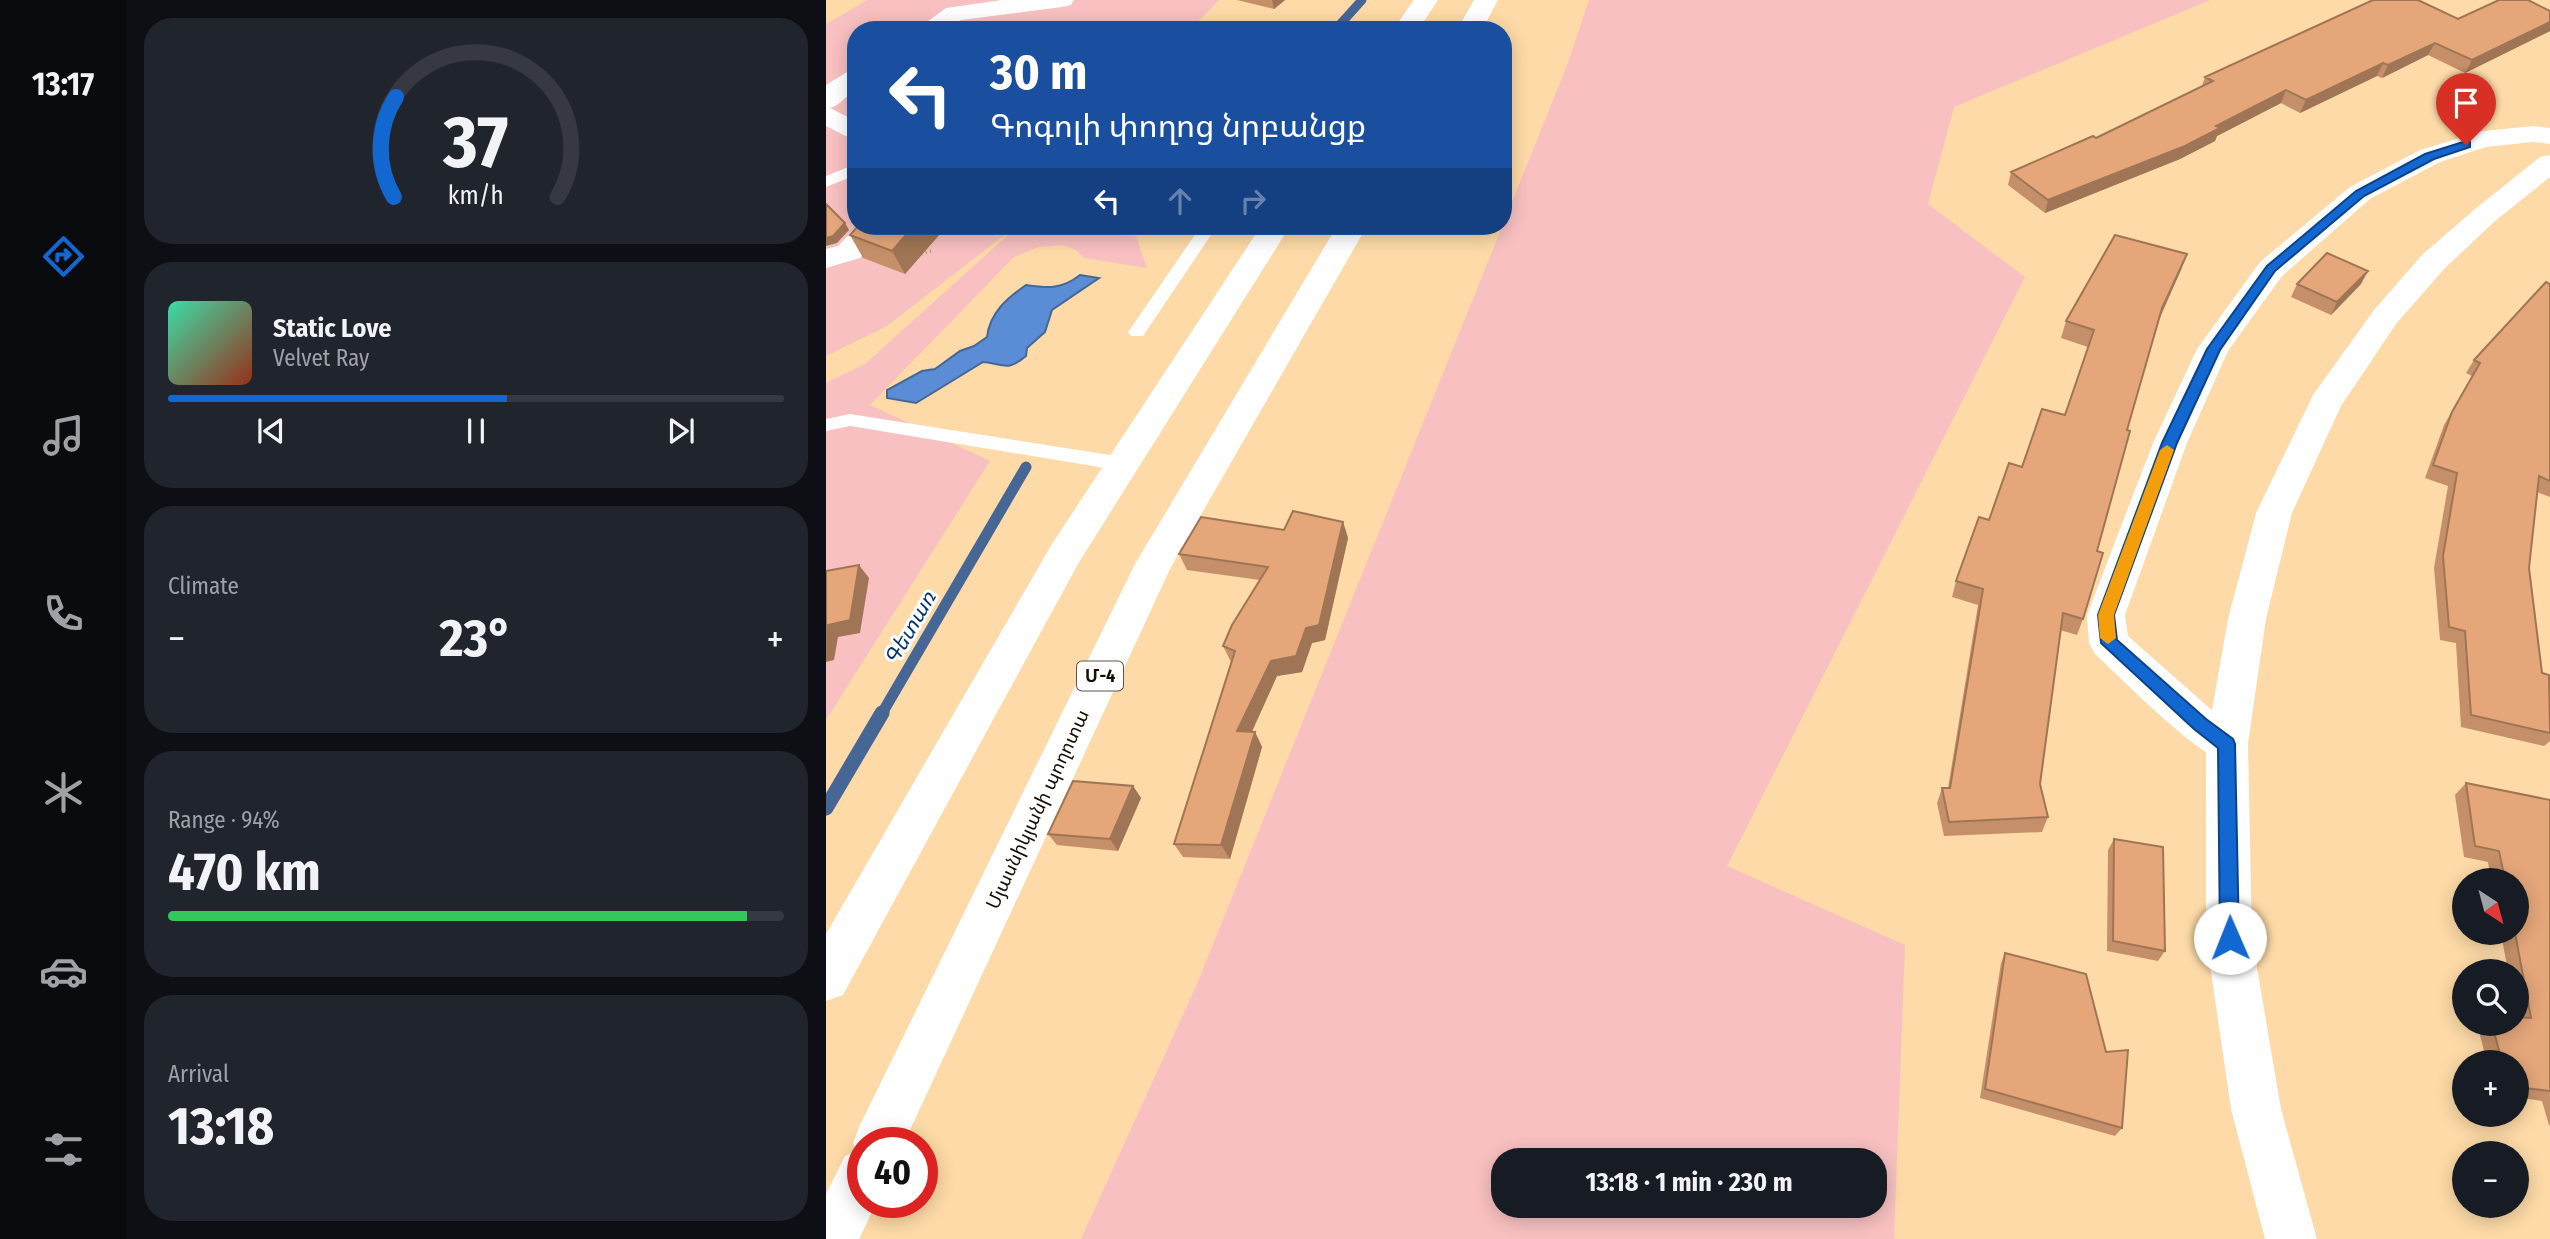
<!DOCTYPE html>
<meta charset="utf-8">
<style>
body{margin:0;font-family:"Fira Sans Condensed","Noto Sans Armenian",sans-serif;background:#20242c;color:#f1f3f6;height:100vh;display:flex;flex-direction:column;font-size:26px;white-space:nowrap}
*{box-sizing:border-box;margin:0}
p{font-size:23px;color:#9ea1a6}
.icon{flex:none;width:38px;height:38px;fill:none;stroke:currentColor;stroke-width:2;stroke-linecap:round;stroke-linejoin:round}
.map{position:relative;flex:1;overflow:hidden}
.drawer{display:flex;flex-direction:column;gap:18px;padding:18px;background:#0d0f14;width:700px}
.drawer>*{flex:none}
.banner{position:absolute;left:21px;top:21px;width:665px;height:214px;border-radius:28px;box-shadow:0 4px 18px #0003;background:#1a4fa0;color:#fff;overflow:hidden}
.needle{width:46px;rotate:144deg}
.buttons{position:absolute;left:1626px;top:868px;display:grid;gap:14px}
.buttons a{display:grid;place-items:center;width:77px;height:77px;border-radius:50%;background:#171b24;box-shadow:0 4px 18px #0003;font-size:35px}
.speed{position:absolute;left:21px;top:1127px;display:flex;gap:14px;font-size:35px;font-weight:700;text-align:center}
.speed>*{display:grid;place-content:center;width:91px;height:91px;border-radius:50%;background:#171b24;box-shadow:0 4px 18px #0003;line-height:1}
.speed .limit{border:10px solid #d22;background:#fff;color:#111}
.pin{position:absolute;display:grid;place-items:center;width:60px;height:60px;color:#fff;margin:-72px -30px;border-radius:50% 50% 50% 0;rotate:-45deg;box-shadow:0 0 7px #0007}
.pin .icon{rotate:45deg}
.me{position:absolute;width:77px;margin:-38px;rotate:359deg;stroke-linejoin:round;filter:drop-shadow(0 0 5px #0008)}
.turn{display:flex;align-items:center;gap:24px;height:147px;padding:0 28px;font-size:32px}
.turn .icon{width:91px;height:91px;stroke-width:2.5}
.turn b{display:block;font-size:49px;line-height:60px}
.lanes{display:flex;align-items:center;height:66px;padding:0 28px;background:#0003;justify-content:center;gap:35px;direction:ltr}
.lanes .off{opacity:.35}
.big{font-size:52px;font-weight:700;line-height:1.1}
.drawer .card{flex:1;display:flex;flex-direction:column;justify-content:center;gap:10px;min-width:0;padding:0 24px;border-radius:28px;background:#20242c}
.drawer .dial{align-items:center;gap:0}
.dial svg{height:182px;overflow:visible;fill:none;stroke:#363941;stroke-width:7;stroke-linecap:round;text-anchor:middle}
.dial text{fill:#f1f3f6;stroke:none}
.song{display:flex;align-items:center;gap:21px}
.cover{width:84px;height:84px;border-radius:10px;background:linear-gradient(135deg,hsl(160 70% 55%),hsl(10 70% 35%))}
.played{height:7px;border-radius:4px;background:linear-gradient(90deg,#1267d1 55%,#363941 55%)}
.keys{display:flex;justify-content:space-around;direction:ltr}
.heat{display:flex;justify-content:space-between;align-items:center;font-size:38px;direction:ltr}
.charge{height:10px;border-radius:5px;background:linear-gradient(90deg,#34c759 94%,#363941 0)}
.trip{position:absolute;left:665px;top:1148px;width:396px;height:70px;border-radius:28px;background:#171b24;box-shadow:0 4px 18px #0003;font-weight:700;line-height:70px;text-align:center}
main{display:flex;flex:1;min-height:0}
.tabs{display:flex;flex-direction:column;width:126px;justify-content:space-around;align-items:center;background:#090b0e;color:#9ea1a6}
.tabs .icon{width:49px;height:49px}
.tabs .on{color:#1267d1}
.tabs b{font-size:32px;color:#f1f3f6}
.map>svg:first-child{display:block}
.green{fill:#f8c0c1;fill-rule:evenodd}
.water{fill:#5a8dd5;stroke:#466795;stroke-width:2}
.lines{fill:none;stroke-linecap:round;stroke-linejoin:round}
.stream-far2{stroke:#466795;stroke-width:9}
.stream-far1{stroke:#466795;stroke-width:11}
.stream{stroke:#466795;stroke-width:15}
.path{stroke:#b39871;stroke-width:3.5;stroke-dasharray:1 3.5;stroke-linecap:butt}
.lane{fill:#fff;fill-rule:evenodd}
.street{fill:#fff;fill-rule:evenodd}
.secondary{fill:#fff;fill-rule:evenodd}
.highway{fill:#fff;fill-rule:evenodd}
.wall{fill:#c59069}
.shaded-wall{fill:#a07555}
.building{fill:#e5a77a;stroke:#a07555;stroke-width:2}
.route{fill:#1267d1;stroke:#0c4388;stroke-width:2}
.slow{fill:#f59e0b}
.labels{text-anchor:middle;stroke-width:6;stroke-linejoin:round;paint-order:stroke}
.shield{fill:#fff;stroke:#5d564c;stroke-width:2}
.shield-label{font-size:18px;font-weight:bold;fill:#180d00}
.street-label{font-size:19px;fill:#180d00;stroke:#fff}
.water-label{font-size:21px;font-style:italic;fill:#003272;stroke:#fff}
</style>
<main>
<nav class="tabs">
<b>13:17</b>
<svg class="icon on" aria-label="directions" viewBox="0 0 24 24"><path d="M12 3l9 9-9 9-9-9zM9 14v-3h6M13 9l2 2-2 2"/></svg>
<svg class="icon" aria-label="music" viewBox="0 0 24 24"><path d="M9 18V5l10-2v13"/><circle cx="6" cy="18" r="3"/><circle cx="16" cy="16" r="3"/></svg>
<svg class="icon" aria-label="phone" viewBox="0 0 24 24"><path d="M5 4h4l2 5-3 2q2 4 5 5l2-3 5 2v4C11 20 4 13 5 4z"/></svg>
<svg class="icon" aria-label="climate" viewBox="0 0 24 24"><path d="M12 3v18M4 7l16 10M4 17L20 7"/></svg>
<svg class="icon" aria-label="car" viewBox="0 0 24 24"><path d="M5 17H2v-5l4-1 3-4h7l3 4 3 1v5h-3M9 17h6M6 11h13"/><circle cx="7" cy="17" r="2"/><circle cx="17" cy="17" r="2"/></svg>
<svg class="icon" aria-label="filters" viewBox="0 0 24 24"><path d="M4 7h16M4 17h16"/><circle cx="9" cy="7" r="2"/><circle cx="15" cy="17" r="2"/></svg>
</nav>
<section class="drawer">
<div class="card dial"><svg viewBox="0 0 100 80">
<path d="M14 69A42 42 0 1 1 86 69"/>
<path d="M14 69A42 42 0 0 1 15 25" stroke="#1267d1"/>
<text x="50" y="56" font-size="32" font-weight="700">37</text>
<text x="50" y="72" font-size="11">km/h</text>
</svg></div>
<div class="card">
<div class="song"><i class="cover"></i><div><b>Static Love</b><p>Velvet Ray</p></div></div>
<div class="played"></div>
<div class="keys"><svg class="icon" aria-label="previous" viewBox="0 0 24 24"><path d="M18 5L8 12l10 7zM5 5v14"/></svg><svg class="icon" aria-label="pause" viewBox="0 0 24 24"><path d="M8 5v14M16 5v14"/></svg><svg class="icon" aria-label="next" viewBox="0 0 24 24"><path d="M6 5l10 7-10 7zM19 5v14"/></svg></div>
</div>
<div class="card"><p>Climate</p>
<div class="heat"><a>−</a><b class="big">23°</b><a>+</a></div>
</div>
<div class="card"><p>Range · 94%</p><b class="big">470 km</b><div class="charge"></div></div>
<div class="card"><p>Arrival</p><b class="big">13:18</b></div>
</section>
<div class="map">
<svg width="1724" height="1239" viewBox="0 0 1724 1239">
<rect width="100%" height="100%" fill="#fddaa7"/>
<path class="green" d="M 42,0 L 393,0 L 364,30 L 30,30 L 30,226 L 190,226 L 61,326 L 0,356 L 0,24 Z
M 763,0 L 1384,0 L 1128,107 L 1102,204 L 1199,277 L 901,866 L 1079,945 L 1068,1239 L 255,1239 L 371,984 L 740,68 ZM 677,1160 L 1048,1160 L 1048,1206 L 677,1206 Z
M 192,226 L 310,236 L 321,268 L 258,258 L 250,250 L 237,245 L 213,247 L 188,257 L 44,405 L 164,461 L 0,720 L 0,383 L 39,364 Z"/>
<path class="water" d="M 254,275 L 273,278 L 226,310 L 219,332 L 201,348 L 200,356 C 181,372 178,364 157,362 L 90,403 L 61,398 L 61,390 L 96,371 L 109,369 L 134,351 L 148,346 L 161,337 C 164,313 180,299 200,285 C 221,288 235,290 254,275 Z"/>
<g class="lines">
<path class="stream-far2" d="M 509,30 L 536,0"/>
<path class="stream-far1" d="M 55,715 L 200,467"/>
<path class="stream" d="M 0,808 L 56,713"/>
<path class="path" d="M 91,255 L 105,251"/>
<path class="lane" d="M 30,164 L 30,175 L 0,187 L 0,176 Z
M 375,226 L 391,226 L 317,336 L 305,336 L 302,332 L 305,328 Z
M 24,414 L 297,457 L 304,459 L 307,464 L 304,469 L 297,471 L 24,426 L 0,431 L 0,419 Z"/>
<path class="street" d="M 176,0 L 248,0 L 245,5 L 236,7 L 135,20 L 119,30 L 90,30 L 120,8 Z
M 30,69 L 30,89 C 22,94 13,106 4,108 L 30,121 L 30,141 L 0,126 L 0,85 L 21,72 Z
M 1707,126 L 1724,128 L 1724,144 L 1707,142 L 1660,147 L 1614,162 L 1544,199 L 1456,276 L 1402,351 L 1361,443 L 1299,615 L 1302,636 L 1388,712 L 1416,732 L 1422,744 L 1416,756 C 1411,758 1405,762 1400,761 C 1375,760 1291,674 1269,654 L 1263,643 L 1261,615 L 1327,443 L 1371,349 L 1434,262 L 1524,187 L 1594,150 L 1657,131 Z
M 31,226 L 62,226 L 34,258 L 0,268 L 0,249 L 12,246 Z"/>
<path class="secondary" d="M 1724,155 L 1724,177 L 1669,221 L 1619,268 L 1570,324 L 1515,406 L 1466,513 L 1440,619 L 1422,744 L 1426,938 L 1455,1109 L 1491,1239 L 1439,1239 L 1405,1109 L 1380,938 L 1380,744 L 1402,619 L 1430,513 L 1487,395 L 1548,310 L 1597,254 L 1649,209 L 1714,157 Z"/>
<path class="highway" d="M 588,0 L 612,0 L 592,30 L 567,30 Z
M 648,0 L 672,0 L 656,30 L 631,30 Z
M 435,226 L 464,226 L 252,564 L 17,995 L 0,1001 L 0,934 L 226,544 Z
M 511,226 L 541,226 L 345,567 L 78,1143 L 37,1143 L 37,1202 L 51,1202 L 33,1239 L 0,1239 L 0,1194 L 19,1156 L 30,1151 L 27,1143 L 34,1125 L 309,564 Z"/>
</g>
<path class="wall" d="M 411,0 L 459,0 L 448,9 Z
M 1724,11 L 1724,31 L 1639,73 L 1602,55 L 1556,78 L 1551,76 L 1474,113 L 1455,103 L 1391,136 L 1389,141 L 1354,159 L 1219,213 L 1182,185 L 1185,172 L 1270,138 L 1376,86 L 1379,77 L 1632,19 Z
M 32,226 L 121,226 L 79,274 L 37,258 L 24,235 Z
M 1361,254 L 1354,272 L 1334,318 L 1301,430 L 1271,551 L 1257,619 L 1251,635 L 1234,630 L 1214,784 L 1222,817 L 1216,832 L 1118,836 L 1111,803 L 1116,788 L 1122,788 L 1152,605 L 1126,597 L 1130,581 L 1163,520 L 1196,467 L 1239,415 L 1262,347 L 1235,338 L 1240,321 Z
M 1720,282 L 1724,444 L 1724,497 L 1711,492 L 1703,568 L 1716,673 L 1724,680 L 1724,741 L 1718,746 L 1635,727 L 1630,643 L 1614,640 L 1608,568 L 1622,486 L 1599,478 L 1618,425 L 1646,376 L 1640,373 L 1648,360 Z
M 1471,284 L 1535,284 L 1505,315 L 1465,297 Z
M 517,522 L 522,538 L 499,640 L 486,643 L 476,672 L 451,676 L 426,732 L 429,732 L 436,747 L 404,859 L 357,857 L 348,844 L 405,662 L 397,646 L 434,580 L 361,570 L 353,554 L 458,530 Z
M 1640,783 L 1724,800 L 1724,1125 L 1723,1125 L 1716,1101 L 1690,1097 L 1690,1062 L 1661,1062 L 1651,1024 L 1690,1024 L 1690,971 L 1682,971 L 1675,934 L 1668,933 L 1690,933 L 1690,880 L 1665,880 L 1662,862 L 1638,857 L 1629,795 Z
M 307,786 L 315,798 L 292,851 L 231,845 L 222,834 Z
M 1288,839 L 1339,951 L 1332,961 L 1281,951 L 1282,850 Z
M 1179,953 L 1280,1052 L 1296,1128 L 1289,1136 L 1154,1098 L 1175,963 Z"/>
<path class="shaded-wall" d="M 446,0 L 459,0 L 448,9 Z
M 1724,22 L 1724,31 L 1639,73 L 1646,60 Z
M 1609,43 L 1602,55 L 1556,78 L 1562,65 Z
M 1557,63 L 1551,76 L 1474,113 L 1480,100 Z
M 1460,90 L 1455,103 L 1391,136 L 1389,141 L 1354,159 L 1219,213 L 1222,200 L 1390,126 Z
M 19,223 L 23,230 L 11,243 L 0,246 L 0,238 Z
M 88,226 L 121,226 L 79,274 L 66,251 Z
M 1361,254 L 1354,272 L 1330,325 L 1336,308 Z
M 1542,271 L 1535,284 L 1505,315 L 1511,302 Z
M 517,522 L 522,538 L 499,640 L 486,643 L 476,672 L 451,676 L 419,746 L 411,731 L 445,661 Z
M 33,565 L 43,578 L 34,633 L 12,637 L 8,660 L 0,662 L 0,633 L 2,625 Z
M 429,732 L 436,747 L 404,859 L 395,845 Z
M 307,786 L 315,798 L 292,851 L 284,839 Z"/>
<path class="building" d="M 1547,0 L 1592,0 L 1632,19 L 1673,0 L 1702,0 L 1724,11 L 1724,22 L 1646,60 L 1609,43 L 1562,65 L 1557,63 L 1480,100 L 1460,90 L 1390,126 L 1394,128 L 1359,146 L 1222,200 L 1185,172 L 1267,136 L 1270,138 L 1387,81 L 1379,77 Z
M 0,204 L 19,223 L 7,236 L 0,238 Z
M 32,226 L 88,226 L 66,251 L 24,235 Z
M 1289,235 L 1361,254 L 1336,308 L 1301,430 L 1304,431 L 1271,551 L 1277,553 L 1257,619 L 1237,613 L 1214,784 L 1222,817 L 1123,822 L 1116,788 L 1124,788 L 1157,589 L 1130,581 L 1153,517 L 1163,520 L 1183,463 L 1196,467 L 1216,409 L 1239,415 L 1268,330 L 1240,321 Z
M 1501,253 L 1542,271 L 1511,302 L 1471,284 Z
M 1720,282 L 1724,284 L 1724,481 L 1713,476 L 1703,568 L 1716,673 L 1723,675 L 1724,733 L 1645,715 L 1639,631 L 1623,627 L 1617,556 L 1631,473 L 1607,465 L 1626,412 L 1654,363 L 1648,360 Z
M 467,511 L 517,522 L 493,625 L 480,628 L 470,656 L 445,661 L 411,731 L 429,732 L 395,845 L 348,844 L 409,651 L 397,646 L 406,625 L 442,567 L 353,554 L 375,517 L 458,530 Z
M 33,565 L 24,620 L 2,625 L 0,633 L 0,571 Z
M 247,781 L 307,786 L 284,839 L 222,834 Z
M 1640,783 L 1724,800 L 1724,1091 L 1690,1087 L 1690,1062 L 1676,1062 L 1666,1024 L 1690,1024 L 1690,1017 L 1705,1018 L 1689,933 L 1690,933 L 1690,880 L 1679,880 L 1673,851 L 1649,846 Z
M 1288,839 L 1337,847 L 1339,951 L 1287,941 Z
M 1179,953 L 1260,974 L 1280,1052 L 1302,1050 L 1296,1128 L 1159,1089 Z"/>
<path class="route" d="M 1640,141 L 1644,142 L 1644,147 L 1608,159 L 1538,196 L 1449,271 L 1394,350 L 1351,443 L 1288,615 L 1291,640 L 1380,719 L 1407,739 L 1409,744 L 1413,938 L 1410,944 L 1404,947 L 1397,944 L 1394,938 L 1392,748 L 1368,729 L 1275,643 L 1272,615 L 1336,443 L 1381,349 L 1441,266 L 1530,191 L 1599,154 Z"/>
<path class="slow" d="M 1341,445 L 1348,450 L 1288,615 L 1290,638 L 1282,644 L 1274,638 L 1272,615 L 1334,450 Z"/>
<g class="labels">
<rect class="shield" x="251" y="661.5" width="46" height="29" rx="5"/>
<g class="shield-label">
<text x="274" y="682">Մ-4</text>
</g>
<g class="street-label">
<text transform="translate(211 809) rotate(-65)" y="7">Մյասնիկյանի պողոտա</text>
</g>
<g class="water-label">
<text transform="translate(84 628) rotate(-60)" y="7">Գետառ</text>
</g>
</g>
</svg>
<div class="buttons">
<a><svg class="needle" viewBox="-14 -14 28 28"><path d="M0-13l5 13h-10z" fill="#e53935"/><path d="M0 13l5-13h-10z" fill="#9ea1a6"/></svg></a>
<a><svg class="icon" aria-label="search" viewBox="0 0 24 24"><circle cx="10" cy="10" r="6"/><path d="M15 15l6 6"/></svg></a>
<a>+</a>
<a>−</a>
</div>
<div class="speed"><div class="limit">40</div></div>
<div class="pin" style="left:1640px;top:145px;background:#d93025"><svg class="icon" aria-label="arrive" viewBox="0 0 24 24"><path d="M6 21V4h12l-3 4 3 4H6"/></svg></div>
<svg class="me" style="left:1404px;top:938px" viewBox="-20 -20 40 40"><circle r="19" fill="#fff"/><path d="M0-13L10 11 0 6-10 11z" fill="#1267d1"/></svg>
<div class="trip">13:18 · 1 min · 230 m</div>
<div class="banner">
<div class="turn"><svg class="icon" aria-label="left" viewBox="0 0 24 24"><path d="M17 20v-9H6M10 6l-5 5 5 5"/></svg><div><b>30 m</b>Գոգոլի փողոց նրբանցք</div></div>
<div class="lanes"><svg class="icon" aria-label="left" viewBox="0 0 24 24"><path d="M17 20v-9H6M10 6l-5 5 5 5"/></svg><svg class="icon off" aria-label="ahead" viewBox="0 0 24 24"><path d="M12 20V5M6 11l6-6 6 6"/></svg><svg class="icon off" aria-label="right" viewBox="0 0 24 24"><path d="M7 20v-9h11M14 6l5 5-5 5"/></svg></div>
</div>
</div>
</main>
